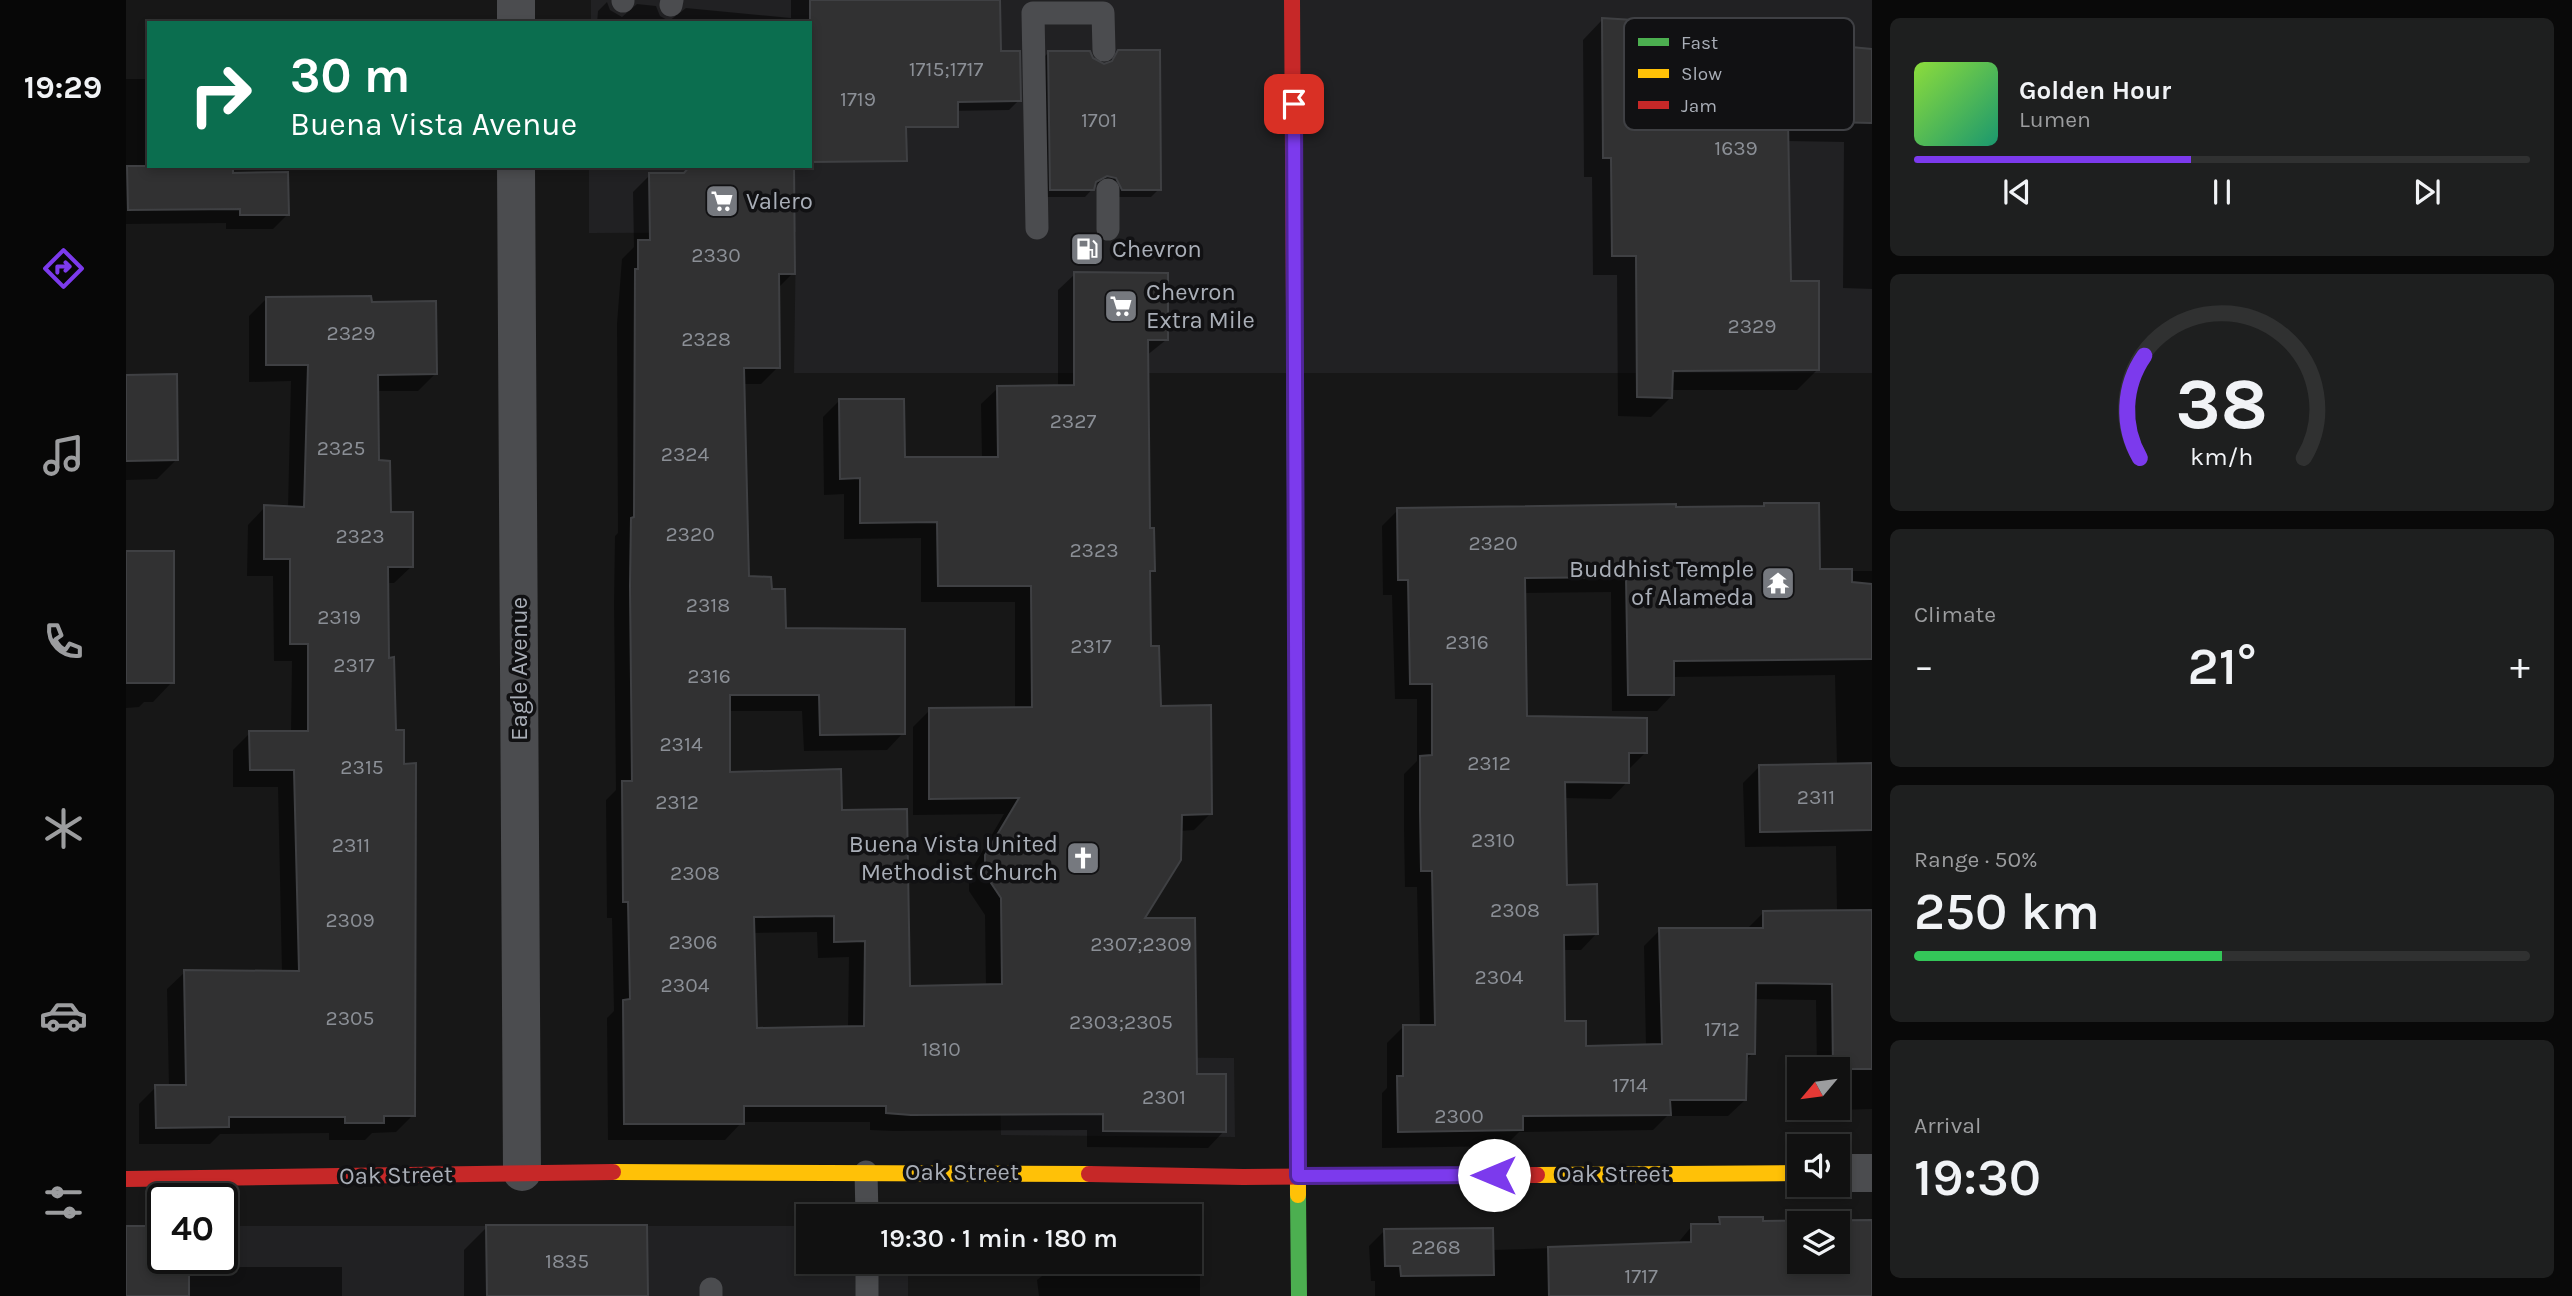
<!DOCTYPE html>
<meta charset="utf-8">
<style>
body{margin:0;font-family:Karla,sans-serif;background:#1e1f1f;color:#f1f3f6;height:100vh;display:flex;flex-direction:column;font-size:26px;white-space:nowrap}
*{box-sizing:border-box;margin:0}
p{font-size:23px;color:#9c9d9f}
.icon{flex:none;width:38px;height:38px;fill:none;stroke:currentColor;stroke-width:2;stroke-linecap:round;stroke-linejoin:round}
.map{position:relative;flex:1;overflow:hidden}
.side{display:flex;flex-direction:column;gap:18px;padding:18px;background:#090909;width:700px}
.side>*{flex:none}
.banner{position:absolute;left:21px;top:21px;width:665px;height:147px;border-radius:0px;box-shadow:0 4px 10px #0003,0 0 0 2px #303131;background:#0b6e4f;color:#fff;overflow:hidden}
.needle{width:46px;rotate:241deg}
.controls{position:absolute;left:1661px;top:1057px;display:grid;gap:14px}
.controls a{display:grid;place-items:center;width:63px;height:63px;border-radius:0px;background:#111;box-shadow:0 4px 10px #0003,0 0 0 2px #303131;font-size:35px}
.speed{position:absolute;left:21px;top:1183px;display:flex;gap:14px;font-size:35px;font-weight:700;text-align:center}
.speed>*{display:grid;place-content:center;width:91px;height:91px;border-radius:50%;background:#111;box-shadow:0 4px 10px #0003,0 0 0 2px #303131;line-height:1}
.speed .limit{border:4px solid #111;border-radius:10px;background:#fff;color:#111}
.pin{position:absolute;display:grid;place-items:center;width:60px;height:60px;color:#fff;margin:-30px;border-radius:14px;box-shadow:0 4px 10px #0006}
.me{position:absolute;width:77px;margin:-38px;rotate:270deg;stroke-linejoin:round;filter:drop-shadow(0 0 5px #0008)}
.turn{display:flex;align-items:center;gap:24px;height:147px;padding:0 28px;font-size:32px}
.turn .icon{width:91px;height:91px;stroke-width:2.5}
.turn b{display:block;font-size:49px;line-height:60px}
.big{font-size:52px;font-weight:600;line-height:1.1}
.side .tile{flex:1;display:flex;flex-direction:column;justify-content:center;gap:10px;min-width:0;padding:0 24px;border-radius:10px;background:#1e1f1f}
.side .dial{align-items:center;gap:0}
.dial svg{height:182px;overflow:visible;fill:none;stroke:#303131;stroke-width:7;stroke-linecap:round;text-anchor:middle}
.dial text{fill:#f1f3f6;stroke:none}
.song{display:flex;align-items:center;gap:21px}
.cover{width:84px;height:84px;border-radius:10px;background:linear-gradient(135deg,hsl(90 70% 55%),hsl(160 70% 35%))}
.played{height:7px;border-radius:4px;background:linear-gradient(90deg,#7c3aed 45%,#303131 45%)}
.keys{display:flex;justify-content:space-around;direction:ltr}
.heat{display:flex;justify-content:space-between;align-items:center;font-size:38px;direction:ltr}
.charge{height:10px;border-radius:5px;background:linear-gradient(90deg,#34c759 50%,#303131 0)}
.trip{position:absolute;left:670px;top:1204px;width:406px;height:70px;border-radius:0px;background:#111;box-shadow:0 4px 10px #0003,0 0 0 2px #303131;font-weight:600;line-height:70px;text-align:center}
main{display:flex;flex:1;min-height:0}
.menu{display:flex;flex-direction:column;width:126px;justify-content:space-around;align-items:center;background:#070707;color:#9c9d9f}
.menu .icon{width:49px;height:49px}
.menu .selected{color:#7c3aed}
.menu b{font-size:32px;color:#f1f3f6}
.map>svg:first-child{display:block}
.built{fill:#212123}
.shadow{fill:#0007;fill-rule:evenodd}
.building{fill:#313132;stroke:#3f4043;stroke-width:2;fill-rule:evenodd}
.lines{fill:none;stroke-linecap:round;stroke-linejoin:round}
.lane{stroke:#4b4c4f;stroke-width:23}
.street{stroke:#4b4c4f;stroke-width:38}
.fast{stroke:#4caf50;stroke-width:16}
.slow{stroke:#ffc107;stroke-width:16}
.jam{stroke:#c62828;stroke-width:16}
.route-casing{stroke:#51269a;stroke-width:18}
.route{stroke:#7c3aed;stroke-width:12}
.labels{text-anchor:middle;stroke-width:7;stroke-linejoin:round;paint-order:stroke}
.number-label{font-size:21px;fill:#8b8f96}
.poi-label{font-size:24px;fill:#a9aeb7;stroke:#111113;text-anchor:start}
.street-label{font-size:24px;fill:#a9aeb7;stroke:#111113}
.key{fill:#111113;stroke:#3f4044;stroke-width:2}
.key-label{font-size:19px;fill:#a9aeb7}
</style>
<main>
<nav class="menu">
<b>19:29</b>
<svg class="icon selected" aria-label="directions" viewBox="0 0 24 24"><path d="M12 3l9 9-9 9-9-9zM9 14v-3h6M13 9l2 2-2 2"/></svg>
<svg class="icon" aria-label="music" viewBox="0 0 24 24"><path d="M9 18V5l10-2v13"/><circle cx="6" cy="18" r="3"/><circle cx="16" cy="16" r="3"/></svg>
<svg class="icon" aria-label="phone" viewBox="0 0 24 24"><path d="M5 4h4l2 5-3 2q2 4 5 5l2-3 5 2v4C11 20 4 13 5 4z"/></svg>
<svg class="icon" aria-label="climate" viewBox="0 0 24 24"><path d="M12 3v18M4 7l16 10M4 17L20 7"/></svg>
<svg class="icon" aria-label="car" viewBox="0 0 24 24"><path d="M5 17H2v-5l4-1 3-4h7l3 4 3 1v5h-3M9 17h6M6 11h13"/><circle cx="7" cy="17" r="2"/><circle cx="17" cy="17" r="2"/></svg>
<svg class="icon" aria-label="filters" viewBox="0 0 24 24"><path d="M4 7h16M4 17h16"/><circle cx="9" cy="7" r="2"/><circle cx="15" cy="17" r="2"/></svg>
</nav>
<div class="map">
<svg width="1746" height="1296" viewBox="0 0 1746 1296">
<rect width="100%" height="100%" fill="#171717"/>
<path class="built" d="M 465,0 L 1746,0 L 1746,373 L 668,373 L 670,232 L 463,233 L 463,166 L 684,166 L 684,23 L 465,23 Z
M 873,1056 L 1108,1058 L 1109,1137 L 875,1135 Z
M 96,1226 L 682,1226 L 682,1262 L 782,1262 L 782,1296 L 0,1296 L 37,1258 L 96,1258 Z"/>
<path class="shadow" d="M 665,0 L 873,0 L 873,53 L 893,100 L 883,110 L 824,111 L 684,23 L 471,23 L 472,11 L 481,2 L 484,10 L 496,17 L 511,4 L 530,6 L 534,16 L 543,21 L 560,8 L 665,18 Z
M 1476,20 L 1554,32 L 1746,51 L 1746,289 L 1717,288 L 1718,142 L 1660,141 L 1663,283 L 1691,370 L 1671,390 L 1545,390 L 1545,397 L 1525,417 L 1492,416 L 1491,275 L 1467,275 L 1466,177 L 1458,177 L 1457,40 Z
M 993,52 L 1033,189 L 1025,197 L 988,197 L 982,185 L 972,183 L 959,197 L 917,197 L 915,60 L 922,53 L 965,59 L 977,66 Z
M 0,79 L 23,79 L 23,166 L 107,166 L 108,175 L 162,214 L 147,229 L 100,229 L 100,223 L 0,224 Z
M 524,175 L 667,273 L 651,289 L 652,367 L 635,384 L 617,384 L 621,578 L 644,590 L 658,630 L 777,733 L 761,750 L 678,751 L 676,711 L 602,711 L 602,773 L 714,811 L 782,987 L 860,986 L 859,915 L 843,891 L 843,874 L 878,814 L 787,815 L 787,727 L 804,710 L 889,709 L 889,602 L 795,602 L 795,538 L 718,539 L 718,494 L 698,495 L 697,417 L 714,400 L 777,458 L 856,459 L 855,404 L 872,388 L 932,387 L 932,290 L 949,274 L 1040,340 L 1020,356 L 1022,530 L 1027,570 L 1022,575 L 1023,648 L 1033,707 L 1084,814 L 1068,830 L 1054,831 L 1016,920 L 1070,1076 L 1098,1131 L 1082,1148 L 961,1147 L 961,1130 L 768,1131 L 744,1130 L 744,1122 L 616,1122 L 599,1140 L 482,1140 L 481,1018 L 488,1011 L 486,918 L 481,918 L 480,800 L 490,790 L 488,604 L 489,536 L 492,533 L 491,324 L 496,259 L 508,247 L 507,192 ZM 691,932 L 692,958 L 723,957 L 722,1028 L 629,1030 L 627,933 Z
M 140,299 L 244,303 L 309,374 L 292,391 L 250,391 L 251,462 L 263,514 L 286,566 L 268,583 L 260,583 L 287,1115 L 270,1132 L 246,1133 L 239,1140 L 203,1140 L 203,1133 L 94,1134 L 84,1144 L 13,1144 L 13,1104 L 30,1087 L 43,1087 L 41,989 L 59,972 L 156,972 L 152,787 L 107,787 L 107,750 L 124,733 L 165,733 L 166,661 L 148,661 L 147,576 L 121,576 L 122,525 L 139,507 L 162,508 L 165,381 L 123,382 L 123,316 Z
M 0,377 L 51,459 L 31,479 L 0,480 Z
M 1548,509 L 1693,571 L 1746,571 L 1746,1109 L 1712,1110 L 1712,1069 L 1691,1069 L 1690,1000 L 1628,999 L 1627,1053 L 1619,1061 L 1619,1100 L 1602,1116 L 1541,1116 L 1527,1130 L 1393,1132 L 1379,1146 L 1256,1148 L 1256,1093 L 1261,1088 L 1261,1043 L 1277,1027 L 1294,1027 L 1291,887 L 1279,887 L 1278,828 L 1278,774 L 1291,761 L 1291,699 L 1269,699 L 1266,595 L 1257,595 L 1256,526 L 1272,510 ZM 1485,592 L 1486,711 L 1531,711 L 1547,694 L 1546,677 L 1709,675 L 1711,765 L 1634,766 L 1617,783 L 1619,847 L 1710,846 L 1711,912 L 1637,913 L 1621,929 L 1534,930 L 1518,946 L 1520,1046 L 1459,1047 L 1437,1023 L 1436,950 L 1455,950 L 1471,933 L 1440,886 L 1438,798 L 1485,799 L 1501,782 L 1503,769 L 1519,753 L 1399,718 L 1397,593 Z
M 0,553 L 46,682 L 27,702 L 18,702 L 13,707 L 0,708 L 0,808 Z
M 1594,1219 L 1635,1223 L 1746,1222 L 1746,1296 L 1249,1296 L 1249,1281 L 1245,1281 L 1243,1246 L 1258,1231 L 1366,1250 L 1551,1244 L 1566,1226 L 1587,1226 ZM 1673,1223 L 1712,1223 L 1712,1262 L 1673,1262 Z
M 361,1227 L 520,1296 L 338,1296 L 338,1250 Z
M 0,1228 L 37,1258 L 61,1267 L 216,1267 L 216,1296 L 0,1296 Z
M 1064,1228 L 1074,1229 L 1074,1296 L 913,1296 L 911,1280 L 916,1276 L 916,1262 L 1064,1262 Z"/>
<path class="building" d="M 684,0 L 874,0 L 875,51 L 894,51 L 895,101 L 832,102 L 832,127 L 780,127 L 781,161 L 684,162 Z
M 1476,18 L 1555,23 L 1556,31 L 1746,49 L 1746,123 L 1662,121 L 1665,281 L 1693,281 L 1693,370 L 1547,371 L 1546,398 L 1511,397 L 1510,256 L 1486,256 L 1485,158 L 1477,158 Z
M 992,50 L 1034,50 L 1035,190 L 996,190 L 990,178 L 981,176 L 970,182 L 968,190 L 924,190 L 922,51 L 964,51 L 967,58 L 978,64 L 986,61 Z
M 1,166 L 107,166 L 107,173 L 162,172 L 163,215 L 114,215 L 114,209 L 2,210 Z
M 564,166 L 668,166 L 669,274 L 653,274 L 654,368 L 618,368 L 623,576 L 645,577 L 646,589 L 659,589 L 660,628 L 779,629 L 779,734 L 694,735 L 693,695 L 604,695 L 604,772 L 715,769 L 716,810 L 781,809 L 784,986 L 876,984 L 875,898 L 859,874 L 859,855 L 893,798 L 803,799 L 803,708 L 906,707 L 905,586 L 812,586 L 811,522 L 734,523 L 734,478 L 714,479 L 713,399 L 778,399 L 779,457 L 872,457 L 871,386 L 948,385 L 948,272 L 1042,273 L 1042,340 L 1022,340 L 1024,528 L 1028,528 L 1029,571 L 1024,571 L 1025,646 L 1033,646 L 1035,706 L 1085,705 L 1086,814 L 1056,815 L 1055,860 L 1019,918 L 1069,918 L 1071,1074 L 1100,1074 L 1100,1132 L 977,1131 L 977,1114 L 785,1115 L 760,1113 L 760,1106 L 618,1106 L 618,1124 L 498,1124 L 497,1000 L 504,999 L 502,902 L 497,902 L 496,781 L 506,781 L 504,586 L 505,518 L 508,517 L 509,269 L 512,269 L 512,240 L 524,240 L 523,173 L 558,173 ZM 708,916 L 708,942 L 739,941 L 738,1026 L 631,1028 L 628,917 Z
M 245,296 L 246,302 L 310,301 L 311,374 L 252,375 L 253,460 L 264,461 L 265,512 L 287,512 L 287,567 L 262,567 L 263,658 L 268,657 L 270,730 L 278,730 L 278,764 L 290,763 L 289,1116 L 258,1116 L 258,1123 L 219,1123 L 219,1117 L 103,1117 L 103,1127 L 30,1128 L 29,1085 L 60,1085 L 58,970 L 173,971 L 168,770 L 124,770 L 123,731 L 182,731 L 182,644 L 164,644 L 164,559 L 138,559 L 138,505 L 178,507 L 182,365 L 140,365 L 140,297 Z
M 51,374 L 52,460 L 0,461 L 0,375 Z
M 1638,503 L 1693,503 L 1694,569 L 1726,569 L 1726,582 L 1746,584 L 1746,659 L 1548,661 L 1548,695 L 1502,695 L 1500,577 L 1399,578 L 1401,716 L 1521,718 L 1521,753 L 1503,753 L 1503,783 L 1439,782 L 1441,885 L 1471,884 L 1472,934 L 1438,935 L 1439,1021 L 1460,1021 L 1460,1046 L 1536,1044 L 1533,928 L 1637,928 L 1637,911 L 1746,910 L 1746,1069 L 1707,1069 L 1706,984 L 1630,983 L 1629,1054 L 1621,1054 L 1620,1100 L 1544,1100 L 1545,1115 L 1397,1116 L 1397,1130 L 1272,1132 L 1271,1076 L 1277,1076 L 1277,1025 L 1309,1025 L 1306,871 L 1295,871 L 1294,811 L 1294,756 L 1306,755 L 1306,684 L 1284,684 L 1282,580 L 1272,580 L 1271,508 L 1550,504 L 1550,507 L 1638,506 Z
M 0,551 L 48,551 L 48,683 L 0,683 Z
M 1746,763 L 1746,830 L 1634,832 L 1633,765 Z
M 1593,1217 L 1637,1217 L 1637,1221 L 1746,1220 L 1746,1296 L 1423,1296 L 1422,1247 L 1565,1242 L 1565,1224 L 1594,1224 ZM 1673,1223 L 1712,1223 L 1712,1262 L 1673,1262 Z
M 360,1225 L 521,1225 L 522,1296 L 361,1296 Z
M 0,1226 L 37,1226 L 37,1258 L 63,1258 L 63,1296 L 0,1296 Z
M 1367,1228 L 1368,1275 L 1275,1276 L 1274,1266 L 1259,1266 L 1258,1229 Z"/>
<g class="lines">
<path class="lane" d="M 497,1 L 497,0
M 545,5 L 546,0
M 982,190 L 982,229
M 911,228 L 907,13 L 977,13 L 978,50
M 740,1172 L 741,1216
M 741,1262 L 741,1296
M 585,1289 L 585,1296"/>
<path class="street" d="M 390,0 L 390,23
M 390,166 L 396,1172
M 1712,1173 L 1746,1173"/>
<path class="fast" d="M 1168,313 L 1171,860
M 1172,1195 L 1173,1296"/>
<path class="slow" d="M 1171,860 L 1172,1195
M 487,1172 L 963,1174
M 1411,1175 L 1673,1173"/>
<path class="jam" d="M 1166,0 L 1168,313
M 963,1174 L 1117,1177 L 1411,1175
M 0,1179 L 487,1172"/>
</g>
<g class="lines">
<g class="route-casing">
<path id="route" d="M 1168,104 L 1172,1176 L 1368,1175"/>
</g>
<use href="#route" class="route"/>
</g>
<defs>
<g id="supermarket-square" transform="scale(1.75)"><rect x="-9" y="-9" width="18" height="18" rx="4" fill="#76797f" stroke="#111113"/><path d="M-6-5.5h2.5l.6 2H6L4.5 2H-2.5L-4.4-4H-6ZM-1.5 3.2a1.3 1.3 0 1 0 .1 0ZM3 3.2a1.3 1.3 0 1 0 .1 0Z" fill="#fff"/></g>
<g id="fuel-square" transform="scale(1.75)"><rect x="-9" y="-9" width="18" height="18" rx="4" fill="#76797f" stroke="#111113"/><path d="M-5.5-6h7V0h2V4h1.3V-2.5L3-4.5l.8-.8L6-3V5H2.5V1h-1V6h-7ZM-4.2-4.7v3.2H.2V-4.7Z" fill="#fff"/></g>
<g id="temple-square" transform="scale(1.75)"><rect x="-9" y="-9" width="18" height="18" rx="4" fill="#76797f" stroke="#111113"/><path d="M0-6L5-2H3V0L6.5 2.5H4V6H1.5V3h-3V6H-4V2.5H-6.5L-3 0V-2H-5Z" fill="#fff"/></g>
<g id="church-square" transform="scale(1.75)"><rect x="-9" y="-9" width="18" height="18" rx="4" fill="#76797f" stroke="#111113"/><path d="M-1.2-6h2.4v3.5h3.3v2.4h-3.3V6h-2.4V-.1h-3.3v-2.4h3.3Z" fill="#fff"/></g>
</defs>
<g fill-rule="evenodd">
<use href="#supermarket-square" x="596" y="201"/>
<use href="#fuel-square" x="961" y="249"/>
<use href="#supermarket-square" x="995" y="306"/>
<use href="#temple-square" x="1652" y="583"/>
<use href="#church-square" x="957" y="858"/>
</g>
<g class="labels">
<g class="number-label">
<text x="820" y="76">1715;1717</text>
<text x="732" y="106">1719</text>
<text x="973" y="127">1701</text>
<text x="1610" y="155">1639</text>
<text x="590" y="262">2330</text>
<text x="1626" y="333">2329</text>
<text x="225" y="340">2329</text>
<text x="580" y="346">2328</text>
<text x="947" y="428">2327</text>
<text x="215" y="455">2325</text>
<text x="559" y="461">2324</text>
<text x="564" y="541">2320</text>
<text x="234" y="543">2323</text>
<text x="1367" y="550">2320</text>
<text x="968" y="557">2323</text>
<text x="582" y="612">2318</text>
<text x="213" y="624">2319</text>
<text x="1341" y="649">2316</text>
<text x="965" y="653">2317</text>
<text x="228" y="672">2317</text>
<text x="583" y="683">2316</text>
<text x="555" y="751">2314</text>
<text x="1363" y="770">2312</text>
<text x="236" y="774">2315</text>
<text x="1690" y="804">2311</text>
<text x="551" y="809">2312</text>
<text x="1367" y="847">2310</text>
<text x="225" y="852">2311</text>
<text x="569" y="880">2308</text>
<text x="1389" y="917">2308</text>
<text x="224" y="927">2309</text>
<text x="567" y="949">2306</text>
<text x="1015" y="951">2307;2309</text>
<text x="1373" y="984">2304</text>
<text x="559" y="992">2304</text>
<text x="224" y="1025">2305</text>
<text x="995" y="1029">2303;2305</text>
<text x="1596" y="1036">1712</text>
<text x="815" y="1056">1810</text>
<text x="1504" y="1092">1714</text>
<text x="1038" y="1104">2301</text>
<text x="1333" y="1123">2300</text>
<text x="1310" y="1254">2268</text>
<text x="441" y="1268">1835</text>
<text x="1515" y="1283">1717</text>
</g>
<g class="poi-label">
<text x="620" y="209">Valero</text>
<text x="986" y="257">Chevron</text>
<text x="1020" y="300">Chevron<tspan x="1020" dy="28">Extra Mile</tspan></text>
<text x="1628" y="577" text-anchor="end">Buddhist Temple<tspan x="1628" dy="28">of Alameda</tspan></text>
<text x="932" y="852" text-anchor="end">Buena Vista United<tspan x="932" dy="28">Methodist Church</tspan></text>
</g>
<g class="street-label">
<text transform="translate(393 669) rotate(-90)" y="8">Eagle Avenue</text>
<text x="836" y="1180">Oak Street</text>
<text x="1487" y="1182">Oak Street</text>
<text transform="translate(270 1175) rotate(-1)" y="8">Oak Street</text>
</g>
</g>
<rect x="1498" y="18" width="230" height="112" rx="10" class="key"/>
<rect x="1512" y="38" width="31" height="8" fill="#4caf50"/>
<rect x="1512" y="69" width="31" height="9" fill="#ffc107"/>
<rect x="1512" y="101" width="31" height="8" fill="#c62828"/>
<g class="key-label">
<text x="1555" y="49">Fast</text>
<text x="1555" y="80">Slow</text>
<text x="1555" y="112">Jam</text>
</g>
</svg>
<div class="controls">
<a><svg class="needle" viewBox="-14 -14 28 28"><path d="M0-13l5 13h-10z" fill="#e53935"/><path d="M0 13l5-13h-10z" fill="#9c9d9f"/></svg></a>
<a><svg class="icon" aria-label="sound" viewBox="0 0 24 24"><path d="M4 9h4l5-4v14l-5-4H4zM17 9q2 3 0 6"/></svg></a>
<a><svg class="icon" aria-label="layers" viewBox="0 0 24 24"><path d="M12 4l9 5-9 5-9-5zM3 14l9 5 9-5"/></svg></a>
</div>
<div class="speed"><div class="limit">40</div></div>
<div class="pin" style="left:1168px;top:104px;background:#d93025"><svg class="icon" aria-label="arrive" viewBox="0 0 24 24"><path d="M6 21V4h12l-3 4 3 4H6"/></svg></div>
<svg class="me" style="left:1368px;top:1175px" viewBox="-20 -20 40 40"><circle r="19" fill="#fff"/><path d="M0-13L10 11 0 6-10 11z" fill="#7c3aed"/></svg>
<div class="trip">19:30 · 1 min · 180 m</div>
<div class="banner">
<div class="turn"><svg class="icon" aria-label="right" viewBox="0 0 24 24"><path d="M7 20v-9h11M14 6l5 5-5 5"/></svg><div><b>30 m</b>Buena Vista Avenue</div></div>
</div>
</div>
<section class="side">
<div class="tile">
<div class="song"><i class="cover"></i><div><b>Golden Hour</b><p>Lumen</p></div></div>
<div class="played"></div>
<div class="keys"><svg class="icon" aria-label="previous" viewBox="0 0 24 24"><path d="M18 5L8 12l10 7zM5 5v14"/></svg><svg class="icon" aria-label="pause" viewBox="0 0 24 24"><path d="M8 5v14M16 5v14"/></svg><svg class="icon" aria-label="next" viewBox="0 0 24 24"><path d="M6 5l10 7-10 7zM19 5v14"/></svg></div>
</div>
<div class="tile dial"><svg viewBox="0 0 100 80">
<path d="M14 69A42 42 0 1 1 86 69"/>
<path d="M14 69A42 42 0 0 1 16 24" stroke="#7c3aed"/>
<text x="50" y="56" font-size="32" font-weight="700">38</text>
<text x="50" y="72" font-size="11">km/h</text>
</svg></div>
<div class="tile"><p>Climate</p>
<div class="heat"><a>−</a><b class="big">21°</b><a>+</a></div>
</div>
<div class="tile"><p>Range · 50%</p><b class="big">250 km</b><div class="charge"></div></div>
<div class="tile"><p>Arrival</p><b class="big">19:30</b></div>
</section>
</main>
